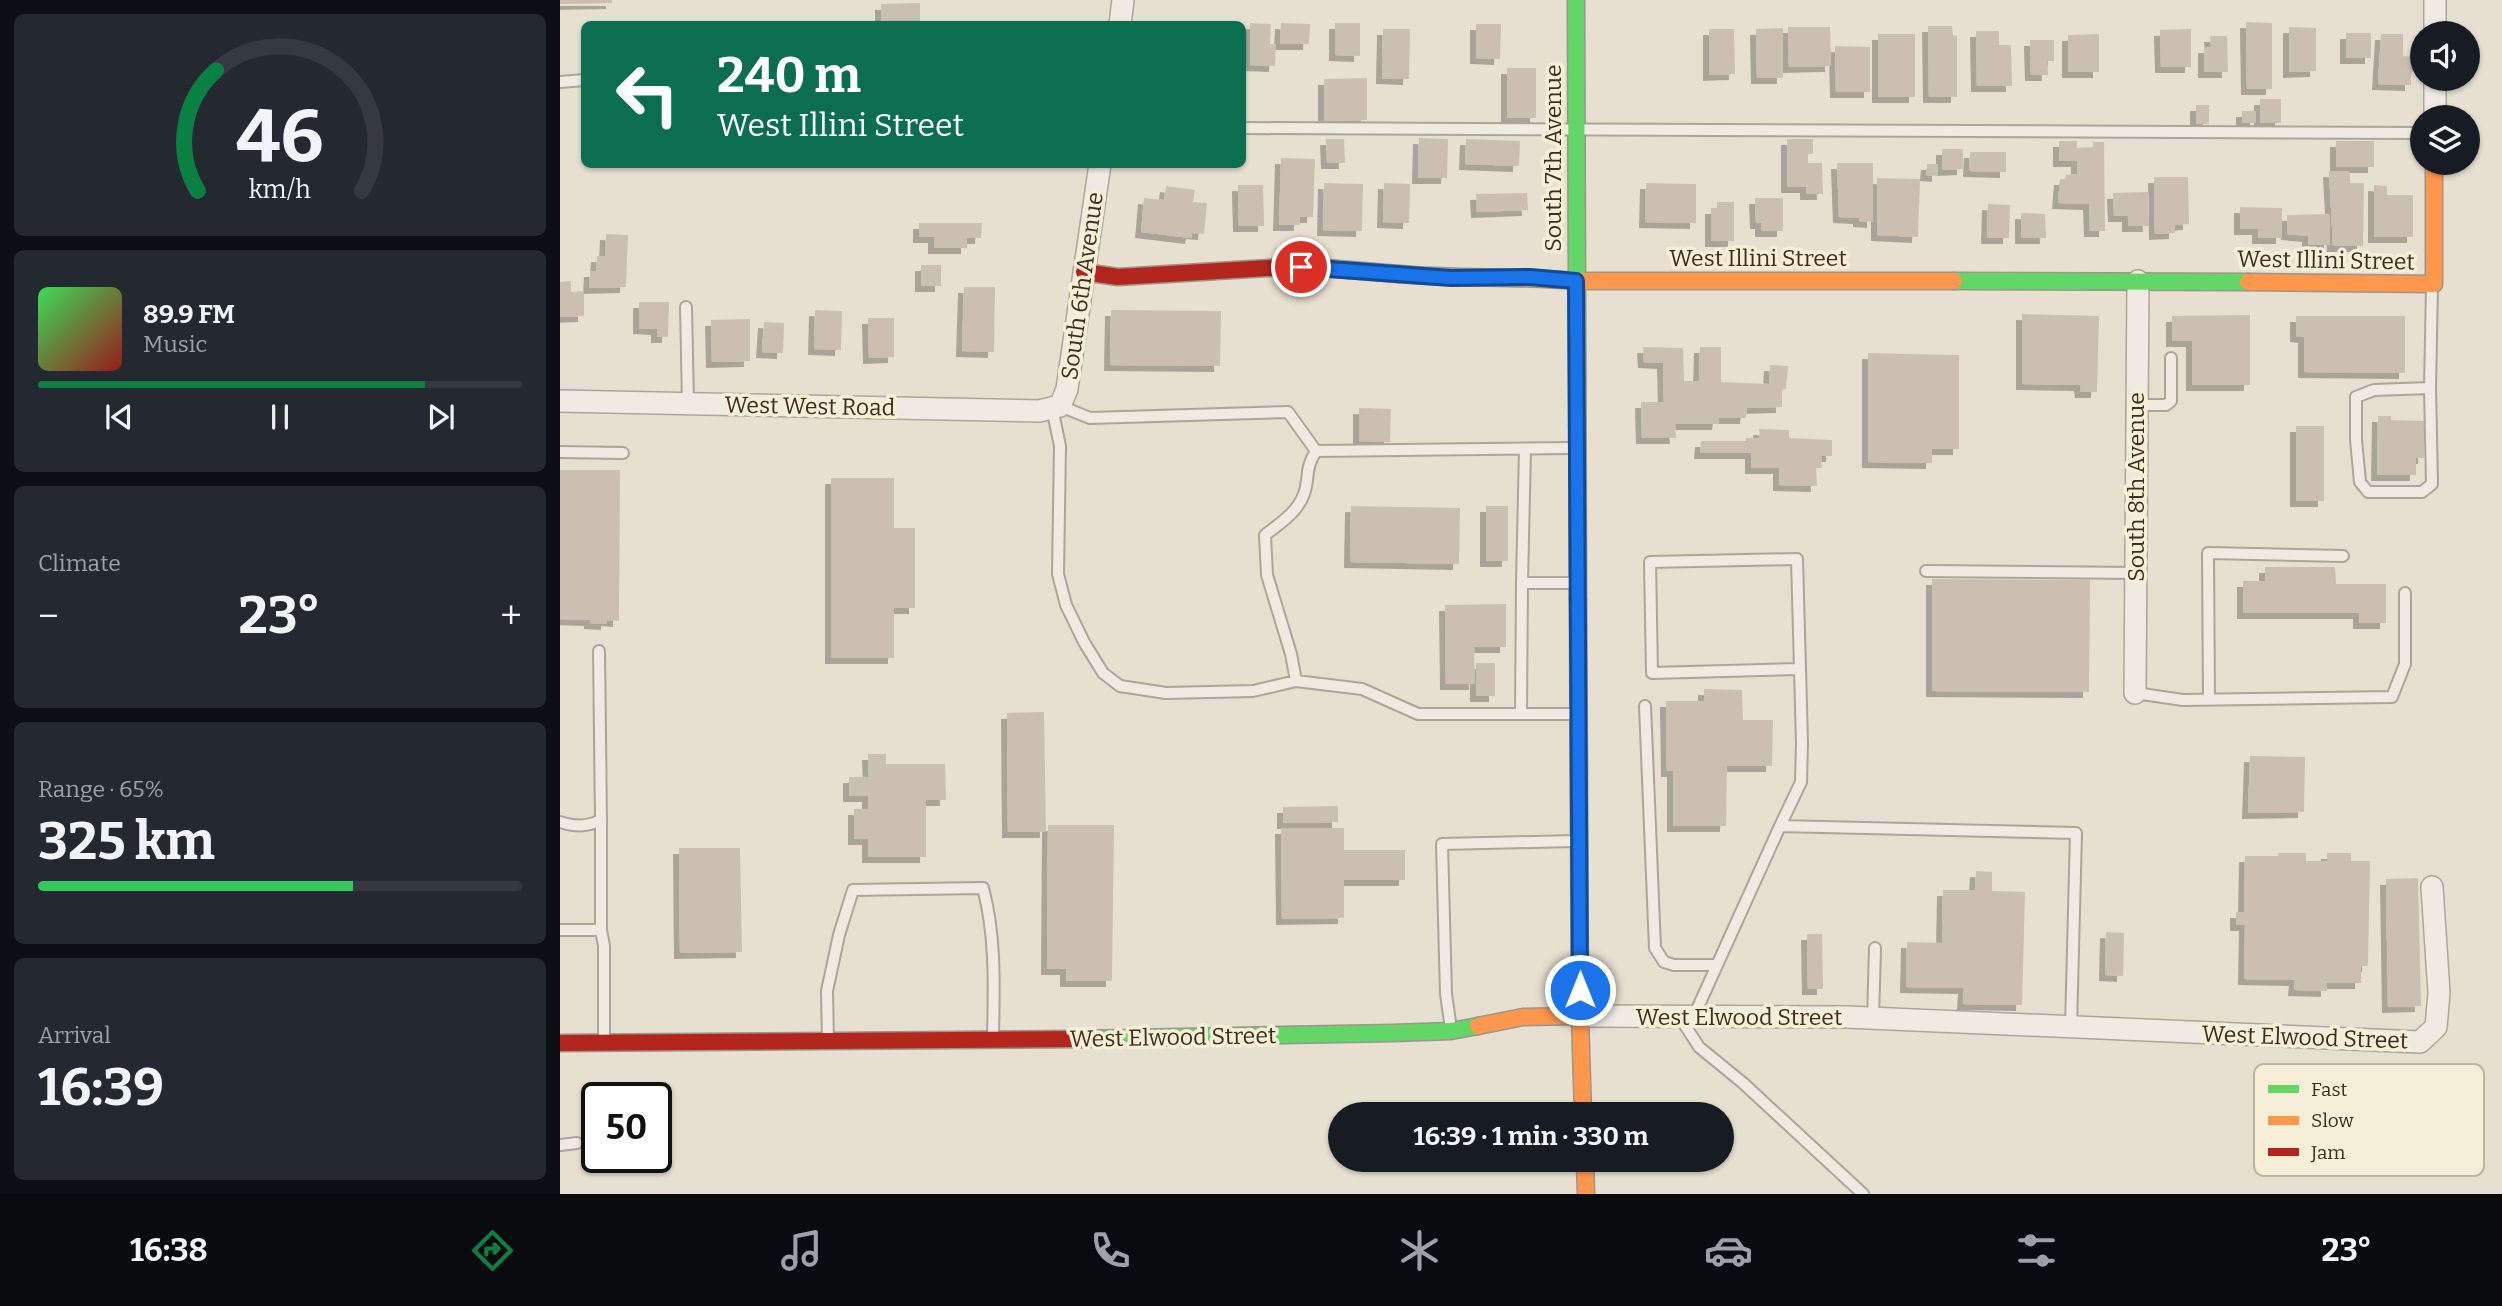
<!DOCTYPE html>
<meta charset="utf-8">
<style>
body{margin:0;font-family:Bitter,serif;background:#242831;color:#f1f3f6;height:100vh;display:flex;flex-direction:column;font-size:26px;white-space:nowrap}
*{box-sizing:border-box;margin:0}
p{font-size:23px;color:#9ea1a6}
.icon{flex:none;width:38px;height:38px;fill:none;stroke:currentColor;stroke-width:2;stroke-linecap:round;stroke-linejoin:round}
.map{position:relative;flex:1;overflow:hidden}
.panel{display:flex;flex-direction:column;gap:14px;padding:14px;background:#0d0f14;width:560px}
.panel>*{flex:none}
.top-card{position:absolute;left:21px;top:21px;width:665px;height:147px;border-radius:10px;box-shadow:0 2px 5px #0004;background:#0b6e4f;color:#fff;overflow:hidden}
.fabs{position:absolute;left:1850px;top:21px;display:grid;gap:14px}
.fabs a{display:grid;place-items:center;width:70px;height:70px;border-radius:50%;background:#171b24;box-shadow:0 2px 5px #0004;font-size:35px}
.speed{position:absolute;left:21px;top:1082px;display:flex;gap:14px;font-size:35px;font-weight:700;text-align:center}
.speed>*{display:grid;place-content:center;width:91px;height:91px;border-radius:50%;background:#171b24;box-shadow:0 2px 5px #0004;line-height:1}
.speed .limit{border:4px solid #111;border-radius:10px;background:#fff;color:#111}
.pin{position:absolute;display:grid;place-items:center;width:60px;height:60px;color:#fff;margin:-30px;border:4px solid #fff;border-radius:50%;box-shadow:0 2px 7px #0007}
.me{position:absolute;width:77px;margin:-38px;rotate:0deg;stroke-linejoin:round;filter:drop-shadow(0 0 5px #0008)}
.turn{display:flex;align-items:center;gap:24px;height:147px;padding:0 21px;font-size:32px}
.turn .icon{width:91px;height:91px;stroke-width:2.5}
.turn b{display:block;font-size:49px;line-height:60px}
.big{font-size:52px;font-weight:700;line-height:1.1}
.panel .tile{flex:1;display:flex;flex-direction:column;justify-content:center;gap:10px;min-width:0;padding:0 24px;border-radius:10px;background:#242831}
.panel .dial{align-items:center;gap:0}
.dial svg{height:182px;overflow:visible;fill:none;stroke:#363941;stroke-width:7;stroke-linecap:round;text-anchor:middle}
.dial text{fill:#f1f3f6;stroke:none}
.song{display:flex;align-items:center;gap:21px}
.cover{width:84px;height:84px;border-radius:10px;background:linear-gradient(135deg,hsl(130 70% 55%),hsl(0 70% 35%))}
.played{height:7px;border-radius:4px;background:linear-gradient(90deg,#0b8043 80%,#363941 80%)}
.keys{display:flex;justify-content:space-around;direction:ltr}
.heat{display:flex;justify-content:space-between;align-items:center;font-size:38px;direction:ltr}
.charge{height:10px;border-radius:5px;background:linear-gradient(90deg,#34c759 65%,#363941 0)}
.trip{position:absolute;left:768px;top:1102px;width:406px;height:70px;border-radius:35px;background:#171b24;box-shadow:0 2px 5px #0004;font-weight:700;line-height:70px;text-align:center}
.tab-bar{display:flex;height:112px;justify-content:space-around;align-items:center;background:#090b0e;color:#9ea1a6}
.tab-bar .icon{width:49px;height:49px}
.tab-bar .current{color:#0b8043}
.tab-bar b{font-size:32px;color:#f1f3f6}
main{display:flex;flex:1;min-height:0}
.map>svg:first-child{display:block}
.building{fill:#cbbfb2;filter:url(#shadow)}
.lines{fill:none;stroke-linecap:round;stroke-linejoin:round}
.lane-casing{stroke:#ada599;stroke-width:14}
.street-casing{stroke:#ada599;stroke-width:24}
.fast-casing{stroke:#9c958a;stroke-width:19}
.slow-casing{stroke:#9c958a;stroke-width:19}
.jam-casing{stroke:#9c958a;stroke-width:19}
.lane{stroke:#efebe3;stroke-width:10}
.street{stroke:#efebe3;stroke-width:21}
.fast{stroke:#63d668;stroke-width:16}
.slow{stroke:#ff974d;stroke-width:16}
.jam{stroke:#b3261e;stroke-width:16}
.route-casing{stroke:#114b97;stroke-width:18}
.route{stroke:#1a73e8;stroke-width:12}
.labels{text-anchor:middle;stroke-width:7;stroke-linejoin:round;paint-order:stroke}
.street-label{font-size:23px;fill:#3d2e20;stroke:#f7eed8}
.key{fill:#f7eed8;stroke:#bfb4a1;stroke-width:2}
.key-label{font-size:19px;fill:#3d2e20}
</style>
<main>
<section class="panel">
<div class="tile dial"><svg viewBox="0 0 100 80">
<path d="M14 69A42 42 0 1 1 86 69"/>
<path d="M14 69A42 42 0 0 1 22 16" stroke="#0b8043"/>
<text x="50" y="56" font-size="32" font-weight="700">46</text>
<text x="50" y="72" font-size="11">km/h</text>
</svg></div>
<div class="tile">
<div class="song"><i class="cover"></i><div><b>89.9 FM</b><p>Music</p></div></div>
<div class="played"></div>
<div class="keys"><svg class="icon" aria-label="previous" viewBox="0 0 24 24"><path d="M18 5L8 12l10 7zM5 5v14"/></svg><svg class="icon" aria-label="pause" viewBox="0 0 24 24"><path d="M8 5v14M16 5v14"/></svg><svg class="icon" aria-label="next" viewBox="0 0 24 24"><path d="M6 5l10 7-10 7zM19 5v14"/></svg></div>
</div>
<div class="tile"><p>Climate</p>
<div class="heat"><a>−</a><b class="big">23°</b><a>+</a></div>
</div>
<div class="tile"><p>Range · 65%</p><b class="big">325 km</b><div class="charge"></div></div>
<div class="tile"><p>Arrival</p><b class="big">16:39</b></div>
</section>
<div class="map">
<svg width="1942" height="1194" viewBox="0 0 1942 1194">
<defs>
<filter id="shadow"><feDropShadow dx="-6" dy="6" stdDeviation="0" flood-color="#0004"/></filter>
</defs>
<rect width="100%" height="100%" fill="#e7e0d1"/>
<path class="building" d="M 0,0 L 52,0 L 52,3 L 0,4 Z
M 360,3 L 360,21 L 321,22 L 321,4 Z
M 386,21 L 415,22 L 415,24 L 386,24 Z
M 1686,22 L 1712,23 L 1712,89 L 1687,89 Z
M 690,23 L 711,24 L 710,44 L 716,44 L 715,66 L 690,65 Z
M 721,23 L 750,24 L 749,44 L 720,44 Z
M 775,23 L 800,23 L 800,56 L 775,55 Z
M 916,24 L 941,24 L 940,59 L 916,58 Z
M 1368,26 L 1392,26 L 1393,35 L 1397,36 L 1397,97 L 1369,97 Z
M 1228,27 L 1270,27 L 1271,66 L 1229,67 Z
M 1729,27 L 1756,28 L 1756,71 L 1729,72 Z
M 1223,28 L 1223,78 L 1197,78 L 1196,29 Z
M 823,29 L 850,29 L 849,79 L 822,78 Z
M 1149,29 L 1174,29 L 1175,74 L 1149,75 Z
M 1631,29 L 1631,67 L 1601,67 L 1600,30 Z
M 1416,31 L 1439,31 L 1439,45 L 1451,45 L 1452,86 L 1417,86 Z
M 1786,33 L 1811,33 L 1811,58 L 1786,58 Z
M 1318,34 L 1355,34 L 1355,97 L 1318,97 Z
M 1539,34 L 1539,72 L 1508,72 L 1508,35 Z
M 1821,34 L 1843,34 L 1843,56 L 1858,57 L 1857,71 L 1851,72 L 1851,85 L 1818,84 Z
M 1650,36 L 1667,36 L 1668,72 L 1644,72 L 1644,47 L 1651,47 Z
M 1470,40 L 1494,40 L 1494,61 L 1487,61 L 1488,75 L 1471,75 Z
M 1275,46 L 1310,47 L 1310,92 L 1276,92 Z
M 947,68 L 976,68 L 976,118 L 947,118 Z
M 807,78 L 807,120 L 764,121 L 764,79 Z
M 1700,99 L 1721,99 L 1721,123 L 1700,123 Z
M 1636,105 L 1649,105 L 1649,124 L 1636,124 Z
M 1682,111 L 1696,111 L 1696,123 L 1682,123 Z
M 859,138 L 888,139 L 887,178 L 858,178 Z
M 766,139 L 784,139 L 785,163 L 767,163 Z
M 906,139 L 960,141 L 959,166 L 905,164 Z
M 1227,139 L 1253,139 L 1253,154 L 1248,154 L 1248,163 L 1262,163 L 1263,194 L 1246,194 L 1246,187 L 1227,187 Z
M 1499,141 L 1517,141 L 1517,148 L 1533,147 L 1533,142 L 1544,142 L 1545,231 L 1530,231 L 1529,204 L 1498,203 L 1500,179 L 1505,179 L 1506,175 L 1517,174 L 1517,161 L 1499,161 Z
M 1776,141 L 1814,141 L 1814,167 L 1776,167 Z
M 1382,149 L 1403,149 L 1403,169 L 1382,170 Z
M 1410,152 L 1446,152 L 1446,172 L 1409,171 Z
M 721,158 L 755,159 L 753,217 L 740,217 L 740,225 L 719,225 Z
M 1277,163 L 1313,163 L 1313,222 L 1299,221 L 1299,218 L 1279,217 Z
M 1367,164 L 1378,164 L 1378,176 L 1366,175 Z
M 1769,171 L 1790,172 L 1790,183 L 1804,183 L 1803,246 L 1773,246 Z
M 1594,177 L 1628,177 L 1629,224 L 1615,225 L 1615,233 L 1595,234 Z
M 1317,178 L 1360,179 L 1358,237 L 1317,235 Z
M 764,183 L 803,184 L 802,231 L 763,230 Z
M 824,183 L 850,184 L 849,223 L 823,222 Z
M 1086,183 L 1136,184 L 1136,223 L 1085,222 Z
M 678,185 L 703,185 L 704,226 L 679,226 Z
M 1814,185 L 1827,186 L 1827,195 L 1853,195 L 1853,237 L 1814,237 Z
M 606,186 L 635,190 L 633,202 L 647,203 L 644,234 L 632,233 L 631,238 L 581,232 L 584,198 L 604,200 Z
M 1588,192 L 1589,226 L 1568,226 L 1568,216 L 1554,216 L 1553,193 Z
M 967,193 L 968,210 L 917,212 L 916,194 Z
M 1195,198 L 1223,198 L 1223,231 L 1201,231 L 1201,223 L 1196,223 Z
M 1157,202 L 1174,202 L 1174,241 L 1151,241 L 1151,208 L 1157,208 Z
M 1428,204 L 1450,205 L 1449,238 L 1427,238 Z
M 1680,207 L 1722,208 L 1722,238 L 1698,238 L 1698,229 L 1680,229 Z
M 1461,213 L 1485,214 L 1486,238 L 1461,238 Z
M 1770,214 L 1770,245 L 1748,245 L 1748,236 L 1727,234 L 1727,215 Z
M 359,223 L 422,223 L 421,238 L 407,238 L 407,248 L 374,248 L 374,237 L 359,237 Z
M 46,234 L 68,235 L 66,287 L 29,288 L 30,271 L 36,271 L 37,256 L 45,256 Z
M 361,265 L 381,265 L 381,286 L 361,286 Z
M 11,281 L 11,292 L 24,291 L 24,316 L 0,317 L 0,282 Z
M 404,287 L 435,287 L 434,352 L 402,351 Z
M 79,302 L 109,302 L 108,337 L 97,337 L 97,329 L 79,328 Z
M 255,310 L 282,311 L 281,350 L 254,349 Z
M 551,310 L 661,311 L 660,366 L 550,365 Z
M 1462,314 L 1539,316 L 1537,392 L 1521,392 L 1520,385 L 1462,384 Z
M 1690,315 L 1690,385 L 1632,385 L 1632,341 L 1612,341 L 1612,316 Z
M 1736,316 L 1845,316 L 1845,373 L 1744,372 L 1744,337 L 1736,336 Z
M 308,318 L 334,318 L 334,357 L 309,358 Z
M 190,319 L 190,361 L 152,362 L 151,320 Z
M 204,322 L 224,323 L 223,353 L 202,352 Z
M 1083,347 L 1123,348 L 1124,381 L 1139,381 L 1140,347 L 1161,347 L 1161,382 L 1209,384 L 1210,365 L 1228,366 L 1226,389 L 1222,390 L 1222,407 L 1187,408 L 1186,418 L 1159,418 L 1158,424 L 1115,424 L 1116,438 L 1082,438 L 1081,402 L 1104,402 L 1103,363 L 1084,362 Z
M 1308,353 L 1399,355 L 1399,449 L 1372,449 L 1372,463 L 1308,462 Z
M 799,408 L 831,409 L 830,442 L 799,441 Z
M 1818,416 L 1831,416 L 1831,420 L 1864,421 L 1864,458 L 1856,458 L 1856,475 L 1817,475 Z
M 1736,426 L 1764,426 L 1764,501 L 1736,501 Z
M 1199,429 L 1229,430 L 1229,438 L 1272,440 L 1272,456 L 1261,456 L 1262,468 L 1256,468 L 1257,486 L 1219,485 L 1219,468 L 1191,468 L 1191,453 L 1140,453 L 1141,441 L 1186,441 L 1186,438 L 1200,438 Z
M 0,470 L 60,470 L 59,621 L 47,620 L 47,624 L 30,623 L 30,620 L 0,619 Z
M 271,478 L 334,478 L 334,528 L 355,528 L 355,608 L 334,608 L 334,658 L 271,658 Z
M 791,506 L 900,508 L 899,564 L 790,562 Z
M 926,506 L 948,506 L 948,561 L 926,561 Z
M 1705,567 L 1775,567 L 1776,584 L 1826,584 L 1826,623 L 1799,623 L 1799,613 L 1683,613 L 1683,581 L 1705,581 Z
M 1372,579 L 1530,580 L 1529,692 L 1372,691 Z
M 946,604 L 946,647 L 914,647 L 915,684 L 886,684 L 885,605 Z
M 916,663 L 935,663 L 935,696 L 916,696 Z
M 1144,689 L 1182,690 L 1183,720 L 1213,720 L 1212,766 L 1167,766 L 1166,826 L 1113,826 L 1113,771 L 1107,771 L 1106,701 L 1144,701 Z
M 484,712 L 486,832 L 448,832 L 447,713 Z
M 308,754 L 326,754 L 326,764 L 385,764 L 386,800 L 366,800 L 366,857 L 308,857 L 308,839 L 294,839 L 294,809 L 308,809 L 308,796 L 289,796 L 289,777 L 309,777 Z
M 1690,756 L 1745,757 L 1744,812 L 1688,813 Z
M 778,806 L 778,822 L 723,823 L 723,807 Z
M 488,825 L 554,825 L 552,981 L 506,981 L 506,969 L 487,969 Z
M 721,828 L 784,828 L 784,850 L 845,850 L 845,880 L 784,880 L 784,918 L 722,919 Z
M 119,848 L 180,848 L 182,952 L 120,953 Z
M 1718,853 L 1746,853 L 1746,861 L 1767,861 L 1767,853 L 1791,853 L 1791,861 L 1810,861 L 1808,966 L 1801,966 L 1801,983 L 1767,983 L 1767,991 L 1734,990 L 1735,980 L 1684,979 L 1685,925 L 1676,925 L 1676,912 L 1684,912 L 1685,856 L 1718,856 Z
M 1416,871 L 1432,872 L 1432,891 L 1465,892 L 1462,1005 L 1403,1004 L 1404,988 L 1346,987 L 1347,942 L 1382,943 L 1383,890 L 1415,890 Z
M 1858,878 L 1861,1006 L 1828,1007 L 1826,879 Z
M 1546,932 L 1564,933 L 1563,976 L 1545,975 Z
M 1247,934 L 1262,934 L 1263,989 L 1248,989 Z"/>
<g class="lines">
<g class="lane-casing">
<path id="lane" d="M 0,82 L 24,80
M 682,128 L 1862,133
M 126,307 L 128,404
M 1870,388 L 1872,484 L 1862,492 L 1808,492 L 1800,482 L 1796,440 L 1796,397 L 1814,390 L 1870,388 L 1872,287
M 1577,405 L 1606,405 L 1611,401 L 1611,358
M 500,406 L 530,418 L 728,412 L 756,451
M 492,408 L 500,446 L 498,574 L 506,605 L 524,642 L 543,673 L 560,686 L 606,693 L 693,691 L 736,681
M 1014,448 L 756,451 C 744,470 750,477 744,494 C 738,512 719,524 705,535 L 707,575 L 731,654 L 736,681 L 802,689 L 858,714 L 1015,714
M 0,452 L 63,453
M 1366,571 L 1576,573
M 962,583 L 965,449
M 1575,693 L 1623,700 L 1832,697 L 1845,664 L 1845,593
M 1649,699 L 1648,553 L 1783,556
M 1085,706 L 1095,948 L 1104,962 L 1114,965 L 1157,965
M 961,714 L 962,583 L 1014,583
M 0,822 C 16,827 26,827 41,820 L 39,651
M 1220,826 L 1241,782 L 1242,743 L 1237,559 L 1090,562 L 1092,673 L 1240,669
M 0,930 L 41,930 L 44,946 L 44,1040
M 41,930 L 41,820
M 1119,1016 L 1139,1047 L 1183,1083 L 1303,1194
M 1134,1016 L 1220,826 L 1516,833 L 1511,1027
M 1313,1019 L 1315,948
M 891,1029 L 886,994 L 882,844 L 1016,841
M 268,1042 L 267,991 L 279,935 L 293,890 L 423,888 C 436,936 434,988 433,1038
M 0,1145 L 17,1143"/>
</g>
<g class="street-casing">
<path id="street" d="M 560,24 L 563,0
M 1875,33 L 1875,0
M 1875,117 L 1875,79
M 0,401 L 479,411 L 500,406 L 507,389 L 540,164
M 1575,693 L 1578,281
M 1020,1016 L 1286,1017 L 1860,1042 L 1876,1027 L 1879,993 L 1872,887"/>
</g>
<g class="fast-casing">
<path id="fast" d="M 1016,0 L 1018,599
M 1394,281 L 1688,282
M 520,1039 L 833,1033 L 891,1031 L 918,1026"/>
</g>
<g class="slow-casing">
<path id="slow" d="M 839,274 C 898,279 957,276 1016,281 L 1394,281
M 1688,282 L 1874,284 L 1874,163
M 1018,599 L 1020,1016 L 1023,1115
M 918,1026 L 963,1017 L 1020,1016
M 1025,1160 L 1026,1194"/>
</g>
<g class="jam-casing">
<path id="jam" d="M 524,272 L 558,277 L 741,266 L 839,274
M 0,1043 L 520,1039"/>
</g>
<use href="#lane" class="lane"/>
<use href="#street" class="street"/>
<use href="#fast" class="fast"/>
<use href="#slow" class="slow"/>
<use href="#jam" class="jam"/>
</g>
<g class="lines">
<g class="route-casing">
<path id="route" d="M 741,267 L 891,278 L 970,277 L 1016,281 L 1020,990"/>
</g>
<use href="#route" class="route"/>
</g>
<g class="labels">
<g class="street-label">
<text transform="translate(993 158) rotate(-90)" y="8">South 7th Avenue</text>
<text x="1198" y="266">West Illini Street</text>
<text transform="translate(1766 260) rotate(1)" y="8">West Illini Street</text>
<text transform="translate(522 286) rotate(-82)" y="8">South 6th Avenue</text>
<text transform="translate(250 406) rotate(1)" y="8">West West Road</text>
<text transform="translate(1576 487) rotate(-90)" y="8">South 8th Avenue</text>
<text x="1179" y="1025">West Elwood Street</text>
<text transform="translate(613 1037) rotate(-1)" y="8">West Elwood Street</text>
<text transform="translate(1745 1037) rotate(2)" y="8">West Elwood Street</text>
</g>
</g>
<rect x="1694" y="1064" width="230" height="112" rx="10" class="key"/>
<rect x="1708" y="1085" width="31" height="8" fill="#63d668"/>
<rect x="1708" y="1116" width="31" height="9" fill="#ff974d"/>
<rect x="1708" y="1148" width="31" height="8" fill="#b3261e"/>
<g class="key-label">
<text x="1751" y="1096">Fast</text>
<text x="1751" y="1127">Slow</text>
<text x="1751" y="1159">Jam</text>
</g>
</svg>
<div class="fabs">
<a><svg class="icon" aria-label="sound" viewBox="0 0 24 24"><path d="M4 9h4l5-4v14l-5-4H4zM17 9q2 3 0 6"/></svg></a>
<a><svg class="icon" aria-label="layers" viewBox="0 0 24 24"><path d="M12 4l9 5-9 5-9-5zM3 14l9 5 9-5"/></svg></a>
</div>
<div class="speed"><div class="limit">50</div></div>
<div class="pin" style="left:741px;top:267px;background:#d93025"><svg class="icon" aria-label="arrive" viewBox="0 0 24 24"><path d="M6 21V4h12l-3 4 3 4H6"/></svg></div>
<svg class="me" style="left:1020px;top:990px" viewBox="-20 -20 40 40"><circle r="17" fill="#1a73e8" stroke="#fff" stroke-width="3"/><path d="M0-11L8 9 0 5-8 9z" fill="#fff"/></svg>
<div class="trip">16:39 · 1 min · 330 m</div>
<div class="top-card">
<div class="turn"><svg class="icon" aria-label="left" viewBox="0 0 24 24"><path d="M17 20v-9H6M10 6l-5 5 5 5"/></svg><div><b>240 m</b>West Illini Street</div></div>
</div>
</div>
</main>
<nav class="tab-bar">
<b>16:38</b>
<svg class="icon current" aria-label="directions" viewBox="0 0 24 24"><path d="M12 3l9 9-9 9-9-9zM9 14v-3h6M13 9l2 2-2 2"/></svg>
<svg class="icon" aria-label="music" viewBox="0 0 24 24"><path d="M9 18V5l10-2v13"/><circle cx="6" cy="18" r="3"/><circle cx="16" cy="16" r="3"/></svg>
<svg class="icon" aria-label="phone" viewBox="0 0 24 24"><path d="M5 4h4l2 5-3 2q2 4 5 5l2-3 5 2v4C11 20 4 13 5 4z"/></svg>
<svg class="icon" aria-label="climate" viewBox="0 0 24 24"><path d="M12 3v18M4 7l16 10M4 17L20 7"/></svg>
<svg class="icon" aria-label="car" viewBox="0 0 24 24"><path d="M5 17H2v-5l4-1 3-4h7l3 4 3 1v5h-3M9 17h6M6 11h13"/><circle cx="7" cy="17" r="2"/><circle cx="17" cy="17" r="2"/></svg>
<svg class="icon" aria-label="filters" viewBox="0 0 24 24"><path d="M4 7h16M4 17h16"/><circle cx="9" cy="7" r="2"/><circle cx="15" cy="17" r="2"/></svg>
<b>23°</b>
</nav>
